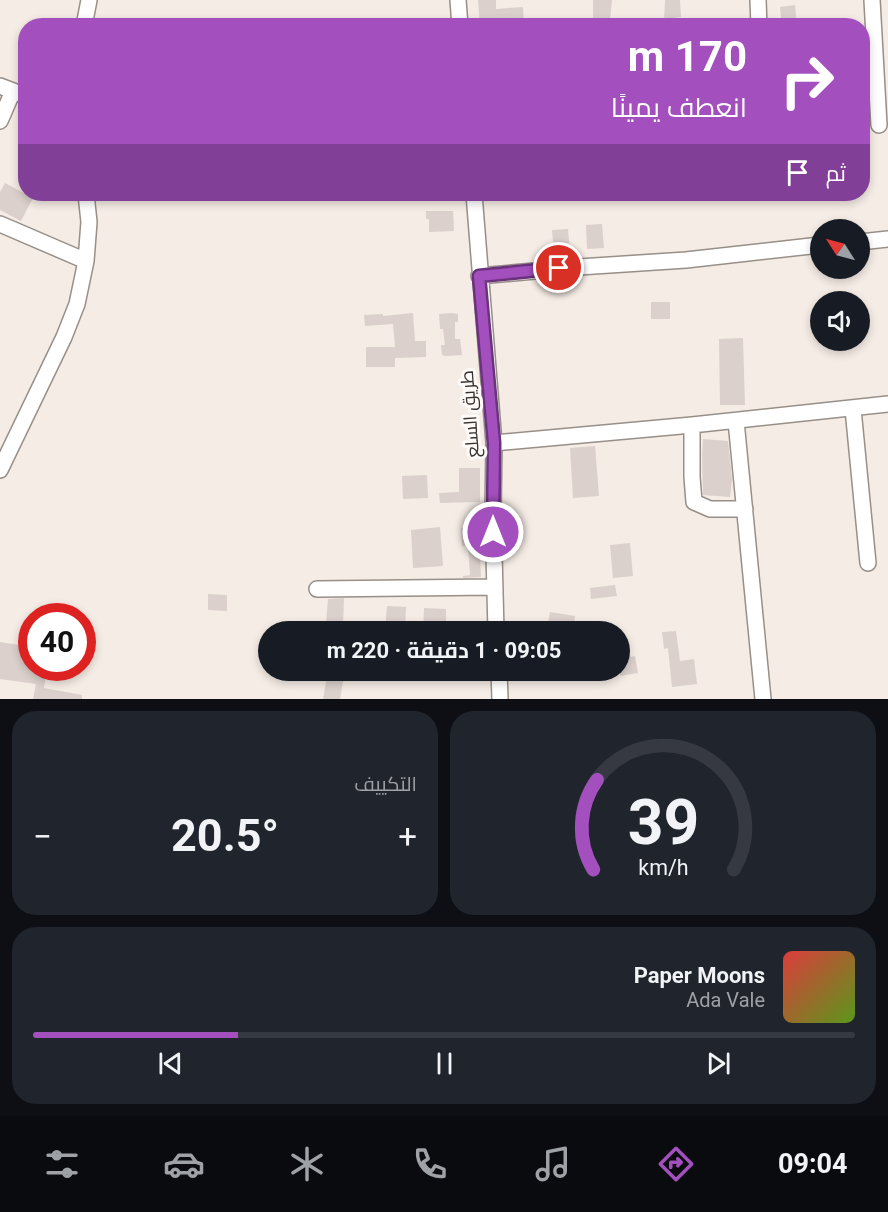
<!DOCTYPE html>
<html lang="ar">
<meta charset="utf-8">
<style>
body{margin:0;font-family:Roboto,Cairo,sans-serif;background:#20242c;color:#f1f3f6;direction:rtl;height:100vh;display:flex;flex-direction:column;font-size:22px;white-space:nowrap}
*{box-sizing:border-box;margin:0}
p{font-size:20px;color:#9ea1a6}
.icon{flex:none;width:33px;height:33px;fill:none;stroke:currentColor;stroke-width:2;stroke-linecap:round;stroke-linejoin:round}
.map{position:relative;height:699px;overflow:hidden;direction:ltr}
.details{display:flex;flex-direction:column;gap:12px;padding:12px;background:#0d0f14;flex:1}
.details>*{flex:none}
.guide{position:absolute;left:18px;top:18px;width:852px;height:183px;border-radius:24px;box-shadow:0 3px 9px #0003;direction:rtl;background:#a34fbe;color:#fff;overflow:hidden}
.needle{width:39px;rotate:306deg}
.tools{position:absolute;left:810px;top:219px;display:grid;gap:12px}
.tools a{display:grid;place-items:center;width:60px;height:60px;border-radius:50%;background:#171b24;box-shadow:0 3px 9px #0003;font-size:30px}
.speed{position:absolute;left:18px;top:603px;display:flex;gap:12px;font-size:30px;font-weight:700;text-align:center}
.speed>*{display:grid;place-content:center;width:78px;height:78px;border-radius:50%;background:#171b24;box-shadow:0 3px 9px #0003;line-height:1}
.speed .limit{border:9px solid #d22;background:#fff;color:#111}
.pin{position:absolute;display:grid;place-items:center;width:51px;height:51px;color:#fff;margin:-26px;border:3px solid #fff;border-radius:50%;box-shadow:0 2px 6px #0007}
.me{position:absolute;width:66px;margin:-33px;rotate:0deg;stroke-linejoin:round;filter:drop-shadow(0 0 4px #0008)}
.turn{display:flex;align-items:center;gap:21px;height:126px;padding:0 24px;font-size:27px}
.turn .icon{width:78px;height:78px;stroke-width:2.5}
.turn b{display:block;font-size:42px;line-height:51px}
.then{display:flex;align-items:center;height:57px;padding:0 24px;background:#0003;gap:12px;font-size:22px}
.big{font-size:45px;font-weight:700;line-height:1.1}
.details .tile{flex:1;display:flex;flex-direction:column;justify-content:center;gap:9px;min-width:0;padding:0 21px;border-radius:24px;background:#20242c}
.details .dial{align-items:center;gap:0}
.dial svg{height:156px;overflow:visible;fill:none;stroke:#363941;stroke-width:7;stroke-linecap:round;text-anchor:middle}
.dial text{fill:#f1f3f6;stroke:none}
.song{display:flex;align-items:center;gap:18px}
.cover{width:72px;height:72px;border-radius:9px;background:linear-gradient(135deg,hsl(0 70% 55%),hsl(90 70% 35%))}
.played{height:6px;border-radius:3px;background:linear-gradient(90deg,#a34fbe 25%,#363941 25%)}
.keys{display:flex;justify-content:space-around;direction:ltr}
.heat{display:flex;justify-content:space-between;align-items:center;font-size:33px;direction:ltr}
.details .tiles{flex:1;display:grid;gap:12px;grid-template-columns:1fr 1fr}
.tile:last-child{grid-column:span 2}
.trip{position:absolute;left:258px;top:621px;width:372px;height:60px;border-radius:30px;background:#171b24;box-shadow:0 3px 9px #0003;font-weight:700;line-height:60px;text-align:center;direction:rtl}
.tabs{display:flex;height:96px;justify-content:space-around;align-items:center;background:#090b0e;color:#9ea1a6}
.tabs .icon{width:42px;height:42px}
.tabs .on{color:#a34fbe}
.tabs b{font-size:27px;color:#f1f3f6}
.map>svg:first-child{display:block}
.building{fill:#dbd0cc}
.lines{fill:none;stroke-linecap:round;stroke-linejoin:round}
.minor-casing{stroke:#978f88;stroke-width:18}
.minor{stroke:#fff;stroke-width:15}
.route-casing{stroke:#6a337c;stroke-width:15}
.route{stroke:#a34fbe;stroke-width:10}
.labels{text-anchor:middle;stroke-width:6;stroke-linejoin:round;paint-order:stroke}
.street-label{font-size:18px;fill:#363330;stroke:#fefaf8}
</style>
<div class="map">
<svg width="888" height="699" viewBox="0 0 888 699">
<rect width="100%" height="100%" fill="#f5ece5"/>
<path class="building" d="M 478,0 L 496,0 L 496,9 L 523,7 L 524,26 L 480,26 Z
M 593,0 L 612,0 L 610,20 L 604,20 L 604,23 L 593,23 Z
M 665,0 L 680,0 L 681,17 L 674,18 L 674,21 L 664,21 Z
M 795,5 L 797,26 L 782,26 L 780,7 Z
M 5,183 L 33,198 L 21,221 L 0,210 L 0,192 Z
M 426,211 L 453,211 L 454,231 L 429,232 L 429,219 L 426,219 Z
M 602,224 L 604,248 L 587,249 L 586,225 Z
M 568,229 L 570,252 L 554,253 L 552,230 Z
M 651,302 L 670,302 L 670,319 L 651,319 Z
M 413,313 L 415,341 L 426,341 L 426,357 L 395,358 L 395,367 L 366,367 L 366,347 L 395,347 L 393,324 L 365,326 L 364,315 L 383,314 L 383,316 Z
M 452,313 L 458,314 L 458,322 L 455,322 L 455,339 L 460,339 L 462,355 L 445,356 L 442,355 L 441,345 L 445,345 L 443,329 L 440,329 L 439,314 Z
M 743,338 L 745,405 L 720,405 L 719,339 Z
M 703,439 L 728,441 L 732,479 L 730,497 L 703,495 L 702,458 Z
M 595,446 L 599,496 L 573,498 L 570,448 Z
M 459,468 L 480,468 L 480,502 L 440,503 L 439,493 L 459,492 Z
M 427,475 L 428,498 L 403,499 L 402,476 Z
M 440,527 L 443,566 L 413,568 L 411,530 Z
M 476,527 L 476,552 L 480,552 L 481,577 L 463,578 L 463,576 L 470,575 L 468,545 L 462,546 L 461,528 Z
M 630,543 L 633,576 L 613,578 L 610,545 Z
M 615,585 L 617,596 L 591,599 L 590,588 Z
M 208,594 L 227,595 L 227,611 L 208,610 Z
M 344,598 L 343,625 L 326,624 L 328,599 Z
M 387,606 L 406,607 L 405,632 L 385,631 Z
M 424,608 L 446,609 L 446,632 L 423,632 Z
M 550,612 L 575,616 L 573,632 L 547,628 Z
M 676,631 L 680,661 L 694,659 L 697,684 L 672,687 L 668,648 L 664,649 L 662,632 Z
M 0,642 L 32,647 L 32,668 L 47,668 L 44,688 L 82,695 L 82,699 L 33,699 L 36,684 L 0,679 Z
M 635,656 L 638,673 L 620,676 L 620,659 Z
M 328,670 L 345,670 L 340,699 L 323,699 Z
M 438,670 L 471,670 L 471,679 L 438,679 Z"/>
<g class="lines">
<g class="minor-casing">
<path id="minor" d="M 458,0 L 460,26
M 758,0 L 759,26
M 872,0 L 879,125
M 84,26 L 89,0
M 0,86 L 26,96
M 0,121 L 13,91
M 474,194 L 494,443 L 493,513 L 496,632
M 0,224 L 86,261
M 860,242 L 888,239
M 479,276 L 579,267 L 686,260 L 820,245
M 853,409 L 868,563
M 736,421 L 763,699
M 692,425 L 692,477 L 694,502 L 710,509 L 745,509
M 494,443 L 692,425 L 888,404
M 0,470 L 64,337 L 77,304 L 86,261 L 89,222 L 86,194
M 317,589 L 494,587
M 499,670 L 500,699"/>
</g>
<use href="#minor" class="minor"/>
</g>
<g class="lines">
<g class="route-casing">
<path id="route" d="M 493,532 L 494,443 L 479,276 L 559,268"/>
</g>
<use href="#route" class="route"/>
</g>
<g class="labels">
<g class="street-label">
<text transform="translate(470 414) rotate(-94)" y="6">طريق السلع</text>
</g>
</g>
</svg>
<div class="tools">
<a><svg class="needle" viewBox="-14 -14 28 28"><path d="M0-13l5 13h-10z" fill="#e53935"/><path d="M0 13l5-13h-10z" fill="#9ea1a6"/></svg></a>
<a><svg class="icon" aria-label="sound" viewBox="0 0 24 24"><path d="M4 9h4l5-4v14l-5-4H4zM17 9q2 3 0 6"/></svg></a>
</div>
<div class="speed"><div class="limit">40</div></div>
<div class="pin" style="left:559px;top:268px;background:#d93025"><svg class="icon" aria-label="arrive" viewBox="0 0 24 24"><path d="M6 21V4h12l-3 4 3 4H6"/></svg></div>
<svg class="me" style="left:493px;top:532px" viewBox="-20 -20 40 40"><circle r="17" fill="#a34fbe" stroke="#fff" stroke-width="3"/><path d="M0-11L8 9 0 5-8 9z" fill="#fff"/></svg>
<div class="trip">09:05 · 1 دقيقة · 220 m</div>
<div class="guide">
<div class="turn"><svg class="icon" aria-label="right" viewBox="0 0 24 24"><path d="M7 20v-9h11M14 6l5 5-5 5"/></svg><div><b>170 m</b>انعطف يمينًا</div></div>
<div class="then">ثم<svg class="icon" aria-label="arrive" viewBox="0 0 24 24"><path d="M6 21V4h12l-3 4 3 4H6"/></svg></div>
</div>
</div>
<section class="details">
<div class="tiles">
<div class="tile dial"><svg viewBox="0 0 100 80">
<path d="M14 69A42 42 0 1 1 86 69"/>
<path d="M14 69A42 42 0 0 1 16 23" stroke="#a34fbe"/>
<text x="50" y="56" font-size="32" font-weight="700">39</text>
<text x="50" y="72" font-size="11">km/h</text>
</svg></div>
<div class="tile"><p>التكييف</p>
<div class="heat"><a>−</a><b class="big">20.5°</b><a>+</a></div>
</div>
<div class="tile">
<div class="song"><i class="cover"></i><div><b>Paper Moons</b><p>Ada Vale</p></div></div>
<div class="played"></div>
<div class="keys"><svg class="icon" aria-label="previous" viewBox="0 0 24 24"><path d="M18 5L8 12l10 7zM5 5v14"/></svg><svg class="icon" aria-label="pause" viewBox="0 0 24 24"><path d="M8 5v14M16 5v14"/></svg><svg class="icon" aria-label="next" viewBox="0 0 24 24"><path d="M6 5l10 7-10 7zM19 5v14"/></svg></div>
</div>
</div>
</section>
<nav class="tabs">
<b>09:04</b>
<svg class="icon on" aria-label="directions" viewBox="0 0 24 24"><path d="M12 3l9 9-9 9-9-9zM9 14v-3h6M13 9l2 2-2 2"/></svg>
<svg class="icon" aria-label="music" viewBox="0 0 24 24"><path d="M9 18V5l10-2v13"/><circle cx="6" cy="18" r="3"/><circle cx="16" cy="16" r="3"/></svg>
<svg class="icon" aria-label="phone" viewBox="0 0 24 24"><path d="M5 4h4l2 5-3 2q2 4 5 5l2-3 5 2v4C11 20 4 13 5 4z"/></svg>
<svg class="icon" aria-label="climate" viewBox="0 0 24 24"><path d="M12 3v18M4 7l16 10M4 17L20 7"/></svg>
<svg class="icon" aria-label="car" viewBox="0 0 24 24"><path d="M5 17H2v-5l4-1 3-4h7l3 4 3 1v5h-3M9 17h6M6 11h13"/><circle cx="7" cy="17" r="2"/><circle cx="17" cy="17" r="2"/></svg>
<svg class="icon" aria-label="filters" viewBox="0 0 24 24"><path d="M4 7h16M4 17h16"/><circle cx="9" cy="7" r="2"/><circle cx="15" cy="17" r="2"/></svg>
</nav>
